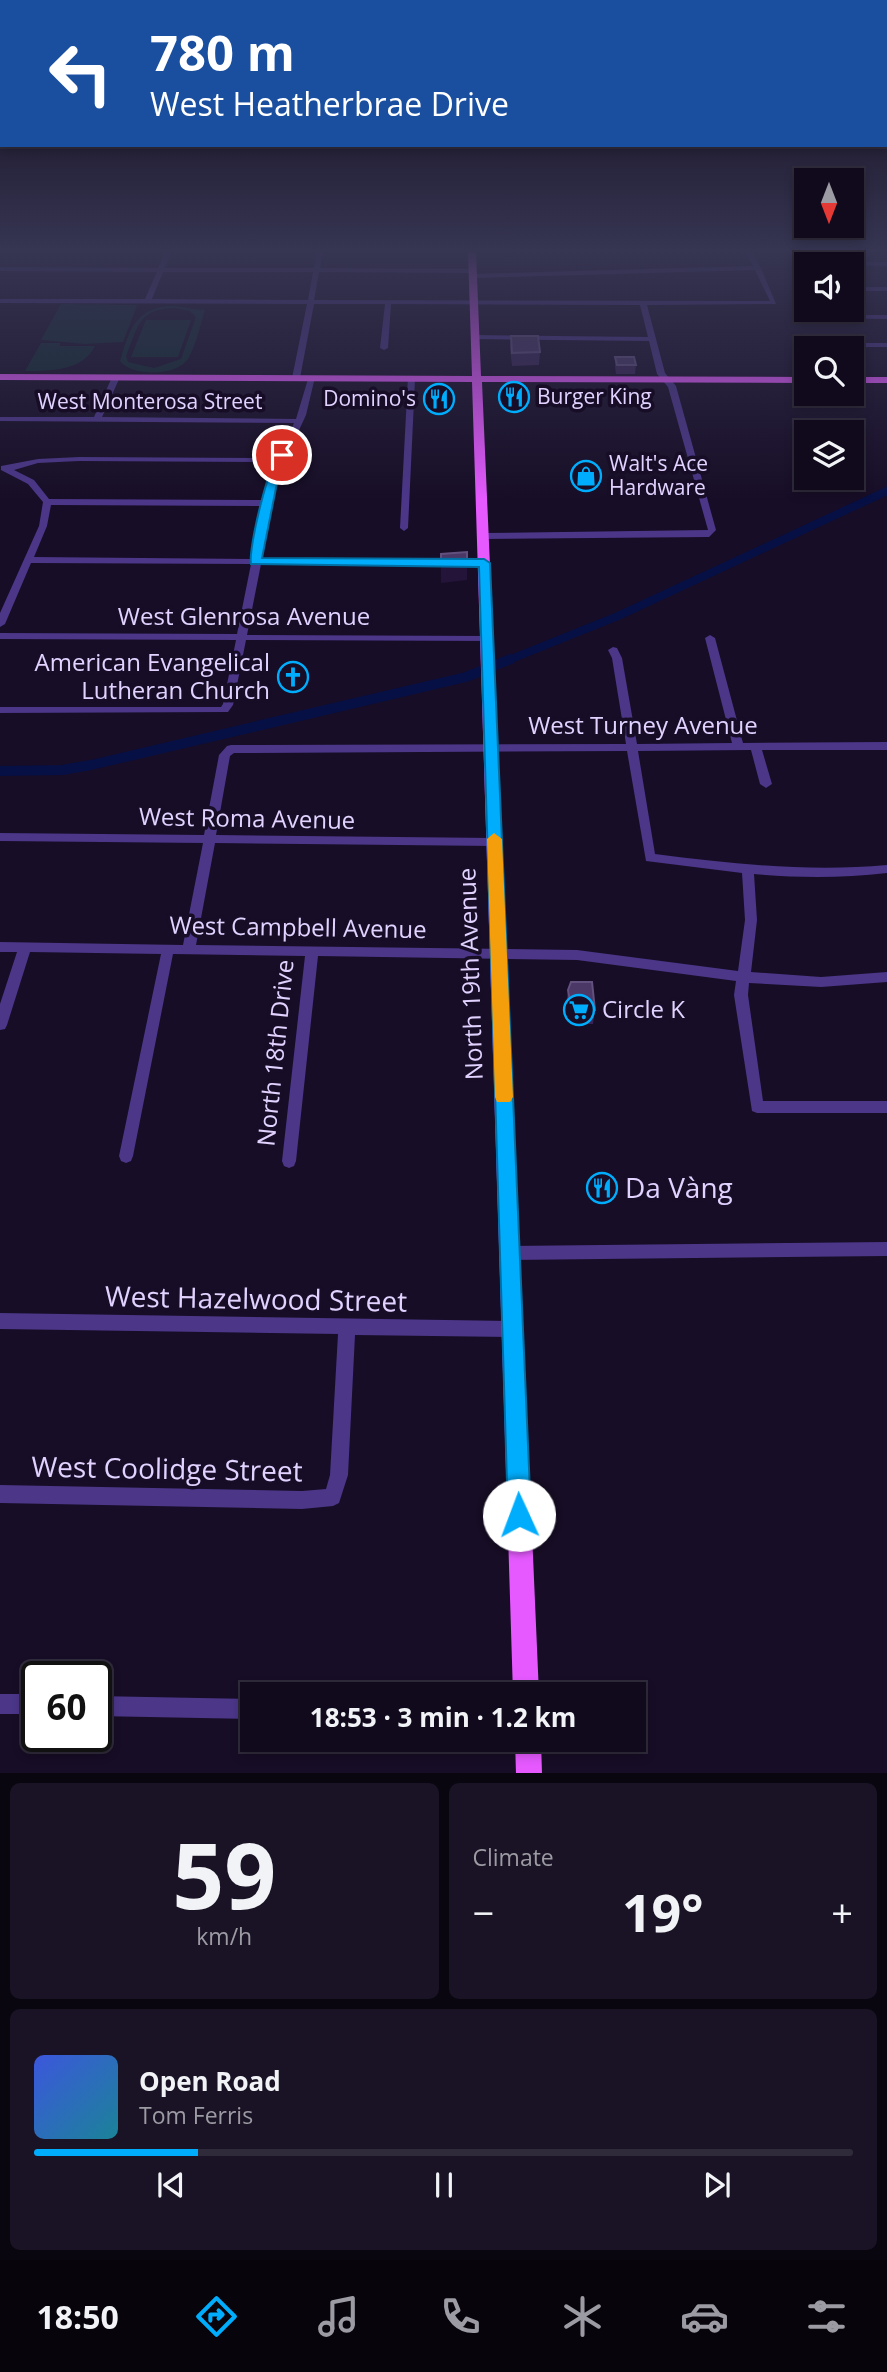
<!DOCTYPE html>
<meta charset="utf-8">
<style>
body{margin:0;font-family:"Open Sans",sans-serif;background:#1a1325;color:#f1f3f6;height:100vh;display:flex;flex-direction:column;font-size:26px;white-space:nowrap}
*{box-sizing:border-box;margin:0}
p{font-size:23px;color:#9c9aa3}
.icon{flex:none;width:38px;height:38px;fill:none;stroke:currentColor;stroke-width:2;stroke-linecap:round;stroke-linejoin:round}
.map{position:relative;height:1773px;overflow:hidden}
.details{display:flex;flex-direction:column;gap:10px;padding:10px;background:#09060f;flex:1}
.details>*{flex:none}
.guide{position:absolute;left:0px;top:0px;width:887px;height:147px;box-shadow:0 4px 10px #0003,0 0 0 2px #302b3b;background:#1a4fa0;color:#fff;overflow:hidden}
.needle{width:46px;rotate:180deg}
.buttons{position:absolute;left:794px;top:168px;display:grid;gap:14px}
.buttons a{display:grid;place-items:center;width:70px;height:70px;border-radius:0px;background:#110a1c;box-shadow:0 4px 10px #0003,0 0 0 2px #302b3b;font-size:35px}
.speed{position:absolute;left:21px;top:1661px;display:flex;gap:14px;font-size:35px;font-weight:700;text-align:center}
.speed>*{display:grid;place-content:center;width:91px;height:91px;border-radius:50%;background:#110a1c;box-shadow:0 4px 10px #0003,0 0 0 2px #302b3b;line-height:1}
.speed .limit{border:4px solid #111;border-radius:10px;background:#fff;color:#111}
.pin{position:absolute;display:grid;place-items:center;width:60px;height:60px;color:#fff;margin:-30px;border:4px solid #fff;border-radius:50%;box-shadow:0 2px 7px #0007}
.me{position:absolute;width:77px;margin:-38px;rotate:358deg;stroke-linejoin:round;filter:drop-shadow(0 0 5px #0008)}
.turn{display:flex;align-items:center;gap:24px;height:147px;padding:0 35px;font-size:32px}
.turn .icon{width:91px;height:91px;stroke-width:2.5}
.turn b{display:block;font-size:49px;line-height:60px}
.big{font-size:52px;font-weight:700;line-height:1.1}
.details .tile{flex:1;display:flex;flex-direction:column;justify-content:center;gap:10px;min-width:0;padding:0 24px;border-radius:10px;background:#1a1325}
.details .dial{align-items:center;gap:0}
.dial b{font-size:91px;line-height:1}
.song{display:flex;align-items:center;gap:21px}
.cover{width:84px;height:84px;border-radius:10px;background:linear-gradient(135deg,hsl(230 70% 55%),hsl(190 70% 35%))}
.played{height:7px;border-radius:4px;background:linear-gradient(90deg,#00adfd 20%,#302b3b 20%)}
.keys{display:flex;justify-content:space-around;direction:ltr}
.heat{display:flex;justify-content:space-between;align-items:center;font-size:38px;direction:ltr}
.details .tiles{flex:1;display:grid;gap:10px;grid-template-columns:1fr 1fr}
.tile:last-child{grid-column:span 2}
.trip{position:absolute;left:240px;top:1682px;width:406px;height:70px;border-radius:0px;background:#110a1c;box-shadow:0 4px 10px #0003,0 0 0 2px #302b3b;font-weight:700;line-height:70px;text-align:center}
.menu{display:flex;height:112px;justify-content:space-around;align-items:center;background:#07040b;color:#9c9aa3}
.menu .icon{width:49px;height:49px}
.menu .current{color:#00adfd}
.menu b{font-size:32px;color:#f1f3f6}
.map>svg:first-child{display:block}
.green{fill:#102a30;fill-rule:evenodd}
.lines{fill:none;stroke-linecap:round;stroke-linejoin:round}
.canal-far1{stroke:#071045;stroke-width:8}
.canal{stroke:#071045;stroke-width:10}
.minor{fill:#4b3688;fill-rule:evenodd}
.major{fill:#e559ff;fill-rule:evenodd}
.wall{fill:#392555}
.shaded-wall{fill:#24143a}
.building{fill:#4b3867;stroke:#62507f;stroke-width:2}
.route{fill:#00adfd;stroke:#0070a4;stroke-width:2}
.slow{fill:#f59e0b}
.labels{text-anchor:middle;stroke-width:7;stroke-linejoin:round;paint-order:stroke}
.far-poi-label{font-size:21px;fill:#e1d2ff;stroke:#170d26;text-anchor:start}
.far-street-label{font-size:21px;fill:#e1d2ff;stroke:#170d26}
.street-label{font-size:24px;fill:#e1d2ff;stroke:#170d26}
.poi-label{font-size:24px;fill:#e1d2ff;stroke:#170d26;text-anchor:end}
.near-poi-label{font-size:28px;fill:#e1d2ff;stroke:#170d26;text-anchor:start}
.near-street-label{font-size:28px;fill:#e1d2ff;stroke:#170d26}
</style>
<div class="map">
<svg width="887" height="1774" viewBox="0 0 887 1774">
<rect width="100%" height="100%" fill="#170d26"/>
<path class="green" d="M 61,304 L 137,305 L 123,342 L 85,344 L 41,340 Z
M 168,306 C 182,306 194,310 205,310 C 200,325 197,343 189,357 C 179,377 132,377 120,361 C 129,333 133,310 168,306 ZM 176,308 L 190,311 L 196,317 L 181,359 L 154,368 L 128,362 L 126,356 C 138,327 138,308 176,308 Z
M 146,320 L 191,320 L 178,357 L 131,357 Z
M 41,343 L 60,343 L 60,346 L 95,346 C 83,371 50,371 25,371 Z"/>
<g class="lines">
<path class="canal-far1" d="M 506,661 L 618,616 L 887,491"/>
<path class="canal" d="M 0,771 L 62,770 L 91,765 L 466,677 L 511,659"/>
<path class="minor" d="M 165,252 L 171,252 L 165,268 L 314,268 L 317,252 L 323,252 L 320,268 L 473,269 L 476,271 L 473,273 L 319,272 L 314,300 L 770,301 L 755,270 L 473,278 L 470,276 L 473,274 L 753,266 L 746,252 L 752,252 L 761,268 L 776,304 L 647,305 L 665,373 L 676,386 L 716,530 L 709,537 L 483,539 L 479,536 L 483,533 L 708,530 L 668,387 L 657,374 L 649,341 L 475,339 L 471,337 L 475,335 L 648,337 L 640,305 L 391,304 L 388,348 L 384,350 L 380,348 L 385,304 L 314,304 L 300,378 L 296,380 L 292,378 L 307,304 L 0,303 L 0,299 L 145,299 L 157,272 L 0,271 L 0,267 L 158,268 ZM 163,272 L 313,272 L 308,300 L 152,299 Z
M 829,262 L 887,262 L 887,266 L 826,264 Z
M 852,287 L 887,287 L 887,291 L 852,291 Z
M 817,315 L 887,315 L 887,319 L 815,318 L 815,316 Z
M 828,343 L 887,343 L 887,347 L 831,347 L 827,345 Z
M 113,375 L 120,377 L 102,417 L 296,419 L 308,379 L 315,377 L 306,415 L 277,478 L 262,559 L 484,560 L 489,563 L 484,566 L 261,564 L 247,635 L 489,636 L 493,637 L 493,641 L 246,640 L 233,705 L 228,712 L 0,713 L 0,707 L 221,707 L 223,704 L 236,640 L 0,639 L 0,633 L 237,634 L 251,564 L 31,563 L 5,624 L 0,627 L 0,613 L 39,526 L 43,502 L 28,484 L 1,470 L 1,466 L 38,459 L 79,457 L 278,458 L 294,423 L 0,421 L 0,417 L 94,417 ZM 79,461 L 276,462 L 269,478 L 264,500 L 49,499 L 34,480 L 14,470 L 38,463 ZM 51,505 L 263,506 L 252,559 L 34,557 L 47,526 Z
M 408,377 L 415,379 L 408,528 L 404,531 L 400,528 Z
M 710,635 L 715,638 L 743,743 L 887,742 L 887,750 L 762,750 L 772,784 L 766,788 L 760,784 L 751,750 L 638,751 L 655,854 C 733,864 809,872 887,865 L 887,873 C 843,878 799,878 754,874 L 757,920 L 751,972 L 821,977 L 887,972 L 887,982 L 821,987 L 749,983 L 748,995 L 763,1101 L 887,1101 L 887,1113 L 757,1113 L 752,1111 L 734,995 L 736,981 L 577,960 L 318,956 L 296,1161 L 294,1166 L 289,1168 L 284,1166 L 282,1161 L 305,956 L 173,954 L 133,1156 L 131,1161 L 126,1163 L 121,1161 L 119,1156 L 161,954 L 30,952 L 7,1025 L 5,1029 L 0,1030 L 0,1004 L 17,952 L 0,952 L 0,942 L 183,945 L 203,843 L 0,841 L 0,833 L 204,835 L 219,755 L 227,746 L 231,745 L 626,744 L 612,658 L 608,650 L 613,647 L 617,648 L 622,658 L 637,744 L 732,743 L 705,638 ZM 627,751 L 646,861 L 742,873 L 745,920 L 738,971 L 577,950 L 196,945 L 215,843 L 494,846 L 500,842 L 494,838 L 216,835 L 230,756 L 234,753 Z
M 887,1242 L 887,1256 L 509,1260 L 503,1258 L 501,1253 L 503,1248 L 509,1246 Z
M 0,1313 L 512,1321 L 518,1323 L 520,1329 L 518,1335 L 512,1337 L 355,1335 L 348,1475 L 339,1503 L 333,1506 L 302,1509 L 0,1503 L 0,1485 L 302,1491 L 326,1489 L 330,1475 L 338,1334 L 0,1329 Z
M 0,1694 L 37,1694 L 37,1714 L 0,1714 Z
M 96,1696 L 252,1699 L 252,1719 L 96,1716 Z"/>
<path class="major" d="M 468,252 L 476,252 L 481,376 L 807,377 L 807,383 L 482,382 L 539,1694 L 513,1694 L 472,382 L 0,380 L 0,374 L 472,376 Z
M 852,377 L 887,377 L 887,383 L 852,383 Z
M 515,1740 L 541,1740 L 542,1774 L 516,1774 Z"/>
</g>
<path class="wall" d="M 511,336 L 540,352 L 539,365 L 512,366 L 510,348 Z
M 615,357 L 636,365 L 635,374 L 616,374 L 615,366 Z
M 568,990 L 595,1010 L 593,1024 L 573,1024 L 570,1021 L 566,1005 Z"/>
<path class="shaded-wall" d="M 467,561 L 467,580 L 441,583 L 441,564 Z"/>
<path class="building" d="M 511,336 L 538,336 L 540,352 L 512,353 Z
M 615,357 L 634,357 L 636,365 L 617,365 Z
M 467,552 L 467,561 L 441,564 L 441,554 Z
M 571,982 L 592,982 L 595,1010 L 575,1010 L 571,1007 L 568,990 Z"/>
<linearGradient id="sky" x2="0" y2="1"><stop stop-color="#0d0715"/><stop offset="0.5" stop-color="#363552"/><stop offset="1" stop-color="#363552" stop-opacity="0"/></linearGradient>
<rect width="887" height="500" fill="url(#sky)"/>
<path class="route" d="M 282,452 L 287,455 L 278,478 L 262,558 L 484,559 L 490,563 L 531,1515 L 528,1523 L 519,1527 L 511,1523 L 508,1515 L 479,567 L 251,564 C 248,550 269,458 282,452 Z"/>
<path class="slow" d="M 494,833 L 502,839 L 513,1097 L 510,1102 L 497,1102 L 495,1097 L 487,839 Z"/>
<defs>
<g id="restaurant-ring" transform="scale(1.575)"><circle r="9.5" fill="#170d26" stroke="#00adfd" stroke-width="1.5"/><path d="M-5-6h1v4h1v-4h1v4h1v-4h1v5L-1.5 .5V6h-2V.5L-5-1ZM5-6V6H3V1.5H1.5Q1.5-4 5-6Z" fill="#00adfd"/></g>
<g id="shop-ring" transform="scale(1.575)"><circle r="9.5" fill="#170d26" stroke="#00adfd" stroke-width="1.5"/><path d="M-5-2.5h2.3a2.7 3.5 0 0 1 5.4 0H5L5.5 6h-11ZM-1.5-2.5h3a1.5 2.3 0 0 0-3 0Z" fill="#00adfd"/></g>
<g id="church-ring" transform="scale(1.575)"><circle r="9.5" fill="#170d26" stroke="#00adfd" stroke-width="1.5"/><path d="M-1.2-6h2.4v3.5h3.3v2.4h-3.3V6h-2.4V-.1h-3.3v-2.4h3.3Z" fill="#00adfd"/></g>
<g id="supermarket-ring" transform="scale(1.575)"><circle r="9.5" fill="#170d26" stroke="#00adfd" stroke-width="1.5"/><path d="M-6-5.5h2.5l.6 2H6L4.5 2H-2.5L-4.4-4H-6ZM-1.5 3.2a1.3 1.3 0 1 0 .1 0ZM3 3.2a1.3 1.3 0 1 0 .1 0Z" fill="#00adfd"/></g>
</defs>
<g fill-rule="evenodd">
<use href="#restaurant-ring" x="514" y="397"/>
<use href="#restaurant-ring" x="439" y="399"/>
<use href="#shop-ring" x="586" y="476"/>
<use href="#church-ring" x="293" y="677"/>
<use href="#supermarket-ring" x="579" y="1010"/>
<use href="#restaurant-ring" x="602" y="1188"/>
</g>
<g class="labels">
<g class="far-poi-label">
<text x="537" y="404">Burger King</text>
<text x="416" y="406" text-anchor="end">Domino's</text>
<text x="609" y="471">Walt's Ace<tspan x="609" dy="24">Hardware</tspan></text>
</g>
<g class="far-street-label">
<text x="150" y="409">West Monterosa Street</text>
</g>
<g class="street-label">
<text x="244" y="625">West Glenrosa Avenue</text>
<text x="643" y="734">West Turney Avenue</text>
<text transform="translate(247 819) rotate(1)" y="8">West Roma Avenue</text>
<text transform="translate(298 928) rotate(1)" y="8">West Campbell Avenue</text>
<text transform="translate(471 974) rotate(-92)" y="8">North 19th Avenue</text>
<text transform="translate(276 1053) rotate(-84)" y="8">North 18th Drive</text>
</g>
<g class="poi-label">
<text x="270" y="671">American Evangelical<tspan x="270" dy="28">Lutheran Church</tspan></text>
<text x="602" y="1018" text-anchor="start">Circle K</text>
</g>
<g class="near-poi-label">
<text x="625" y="1198">Da Vàng</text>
</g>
<g class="near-street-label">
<text transform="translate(256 1299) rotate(1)" y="10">West Hazelwood Street</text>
<text transform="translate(167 1469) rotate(1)" y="10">West Coolidge Street</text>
</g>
</g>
</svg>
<div class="buttons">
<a><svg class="needle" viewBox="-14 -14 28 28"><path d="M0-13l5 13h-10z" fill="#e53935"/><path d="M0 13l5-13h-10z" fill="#9c9aa3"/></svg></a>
<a><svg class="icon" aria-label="sound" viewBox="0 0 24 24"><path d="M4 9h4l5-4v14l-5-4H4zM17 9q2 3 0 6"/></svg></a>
<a><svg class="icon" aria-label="search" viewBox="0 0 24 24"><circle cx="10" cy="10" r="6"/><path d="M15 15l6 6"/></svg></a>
<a><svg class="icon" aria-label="layers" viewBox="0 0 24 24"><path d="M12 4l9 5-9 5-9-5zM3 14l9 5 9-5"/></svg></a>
</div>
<div class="speed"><div class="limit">60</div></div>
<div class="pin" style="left:282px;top:455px;background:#d93025"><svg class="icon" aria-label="arrive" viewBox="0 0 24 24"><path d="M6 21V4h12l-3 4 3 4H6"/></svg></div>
<svg class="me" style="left:519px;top:1515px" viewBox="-20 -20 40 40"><circle r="19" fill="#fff"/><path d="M0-13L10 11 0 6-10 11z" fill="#00adfd"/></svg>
<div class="trip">18:53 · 3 min · 1.2 km</div>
<div class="guide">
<div class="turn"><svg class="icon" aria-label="left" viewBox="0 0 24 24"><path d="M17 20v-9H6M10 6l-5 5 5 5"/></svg><div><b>780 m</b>West Heatherbrae Drive</div></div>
</div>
</div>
<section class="details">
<div class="tiles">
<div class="tile dial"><b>59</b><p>km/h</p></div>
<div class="tile"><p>Climate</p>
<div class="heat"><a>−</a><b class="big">19°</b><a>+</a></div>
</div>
<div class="tile">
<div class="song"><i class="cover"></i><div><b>Open Road</b><p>Tom Ferris</p></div></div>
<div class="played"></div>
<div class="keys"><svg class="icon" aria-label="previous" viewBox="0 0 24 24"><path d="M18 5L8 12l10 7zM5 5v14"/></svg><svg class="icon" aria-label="pause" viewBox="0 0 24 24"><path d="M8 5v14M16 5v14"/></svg><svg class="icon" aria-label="next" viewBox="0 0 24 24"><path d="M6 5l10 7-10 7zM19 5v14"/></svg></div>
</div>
</div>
</section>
<nav class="menu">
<b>18:50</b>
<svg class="icon current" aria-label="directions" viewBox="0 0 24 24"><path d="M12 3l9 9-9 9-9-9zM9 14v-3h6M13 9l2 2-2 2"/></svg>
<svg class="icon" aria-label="music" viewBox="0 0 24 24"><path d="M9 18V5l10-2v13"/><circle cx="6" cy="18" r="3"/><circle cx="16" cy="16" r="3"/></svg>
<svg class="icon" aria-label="phone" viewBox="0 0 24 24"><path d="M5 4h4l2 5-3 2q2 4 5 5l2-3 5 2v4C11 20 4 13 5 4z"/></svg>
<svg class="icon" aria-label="climate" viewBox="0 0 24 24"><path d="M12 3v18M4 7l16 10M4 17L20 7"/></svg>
<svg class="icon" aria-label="car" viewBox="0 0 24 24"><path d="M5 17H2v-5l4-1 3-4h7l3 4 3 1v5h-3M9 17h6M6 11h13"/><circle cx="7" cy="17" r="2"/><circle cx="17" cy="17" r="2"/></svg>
<svg class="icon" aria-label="filters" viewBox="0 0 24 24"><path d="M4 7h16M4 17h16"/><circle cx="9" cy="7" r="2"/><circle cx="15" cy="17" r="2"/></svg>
</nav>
